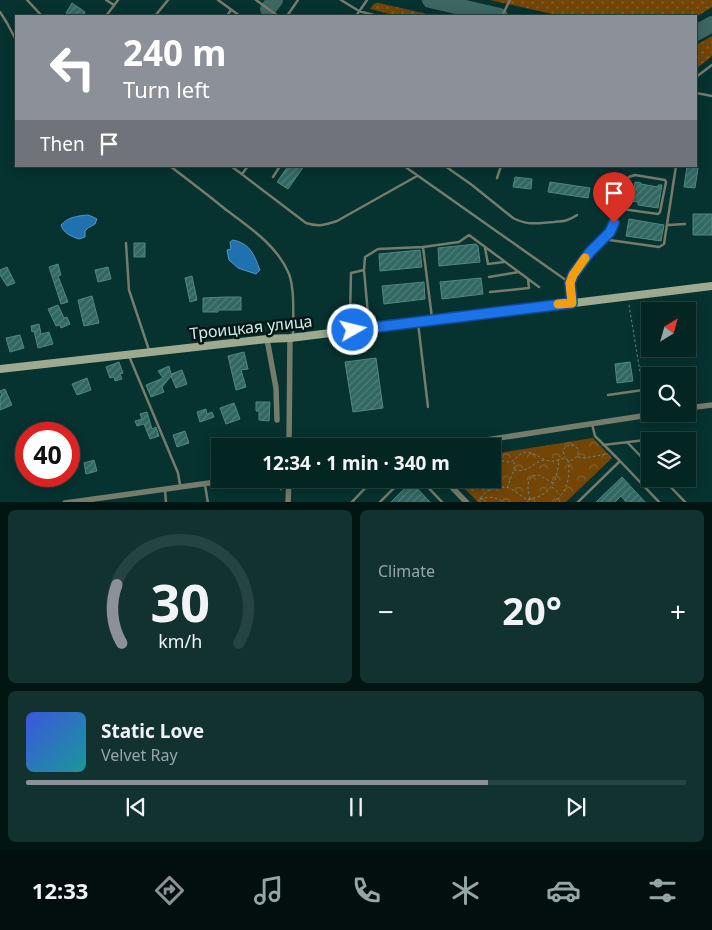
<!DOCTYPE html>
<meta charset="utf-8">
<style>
body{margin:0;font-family:"Noto Sans",sans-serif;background:#123230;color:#f1f3f6;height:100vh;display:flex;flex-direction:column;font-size:19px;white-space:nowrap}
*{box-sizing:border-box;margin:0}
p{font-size:16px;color:#97a5a6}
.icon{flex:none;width:28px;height:28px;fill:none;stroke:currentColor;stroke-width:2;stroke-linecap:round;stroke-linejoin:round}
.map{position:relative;height:502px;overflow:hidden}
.sheet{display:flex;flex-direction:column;gap:8px;padding:8px;background:#021513;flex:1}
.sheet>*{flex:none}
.banner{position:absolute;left:15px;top:15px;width:682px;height:152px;border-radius:0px;box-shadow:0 2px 12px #0003,0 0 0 1px #254341;background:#8c9099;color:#fff;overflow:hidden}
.needle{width:32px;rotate:37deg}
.fabs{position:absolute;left:641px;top:302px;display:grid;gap:10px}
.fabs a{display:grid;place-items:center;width:55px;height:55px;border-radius:0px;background:#042623;box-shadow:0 2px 12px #0003,0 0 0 1px #254341;font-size:25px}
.speed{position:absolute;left:15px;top:422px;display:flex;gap:10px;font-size:25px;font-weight:700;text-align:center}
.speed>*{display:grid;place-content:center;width:65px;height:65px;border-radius:50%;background:#042623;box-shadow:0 2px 12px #0003,0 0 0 1px #254341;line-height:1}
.speed .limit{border:8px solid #d22;background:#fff;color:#111}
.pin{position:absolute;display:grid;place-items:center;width:42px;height:42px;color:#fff;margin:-51px -21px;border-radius:50% 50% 50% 0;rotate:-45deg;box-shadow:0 0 5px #0007}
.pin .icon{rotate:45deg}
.me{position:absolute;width:55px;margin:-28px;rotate:82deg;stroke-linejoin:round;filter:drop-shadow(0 0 4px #0008)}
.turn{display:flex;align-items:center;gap:18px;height:105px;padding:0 25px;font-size:22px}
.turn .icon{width:65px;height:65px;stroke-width:2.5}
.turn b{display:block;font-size:35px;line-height:42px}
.then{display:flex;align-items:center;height:48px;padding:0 25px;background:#0003;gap:10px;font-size:19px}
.big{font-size:38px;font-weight:700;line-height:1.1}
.sheet .widget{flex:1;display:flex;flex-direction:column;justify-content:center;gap:8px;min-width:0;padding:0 18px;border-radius:8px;background:#123230}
.sheet .dial{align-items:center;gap:0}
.dial svg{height:130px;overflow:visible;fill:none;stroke:#254341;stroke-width:7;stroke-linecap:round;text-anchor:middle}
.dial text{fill:#f1f3f6;stroke:none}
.song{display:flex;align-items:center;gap:15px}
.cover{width:60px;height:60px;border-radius:8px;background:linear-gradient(135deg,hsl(230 70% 55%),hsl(180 70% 35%))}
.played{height:5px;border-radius:2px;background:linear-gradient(90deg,#8c9099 70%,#254341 70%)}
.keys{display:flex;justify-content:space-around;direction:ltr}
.heat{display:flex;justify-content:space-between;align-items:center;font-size:28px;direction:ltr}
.sheet .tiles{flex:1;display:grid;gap:8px;grid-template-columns:1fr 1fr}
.widget:last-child{grid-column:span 2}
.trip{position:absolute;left:211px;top:438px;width:290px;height:50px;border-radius:0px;background:#042623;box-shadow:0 2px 12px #0003,0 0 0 1px #254341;font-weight:700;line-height:50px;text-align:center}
.menu{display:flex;height:80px;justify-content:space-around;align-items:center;background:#020f0e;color:#97a5a6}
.menu .icon{width:35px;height:35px}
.menu .active{color:#8c9099}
.menu b{font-size:22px;color:#f1f3f6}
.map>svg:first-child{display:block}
.grass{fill:url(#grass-dots)}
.park{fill:url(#park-crowns)}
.water{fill:#2071af;stroke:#5596c0}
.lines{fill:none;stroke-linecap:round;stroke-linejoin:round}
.taxiway{stroke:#3e6662;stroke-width:16}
.building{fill:url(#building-hatch);stroke:#518681}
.path{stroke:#658985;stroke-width:1;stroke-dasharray:2.5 2.5;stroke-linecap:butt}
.lane{stroke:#757c6b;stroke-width:2.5}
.street{stroke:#757c6b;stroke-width:5.5}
.secondary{stroke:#9eaa90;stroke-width:8}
.route-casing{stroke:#114b97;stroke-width:12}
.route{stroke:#1a73e8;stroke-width:9}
.slow{stroke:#f59e0b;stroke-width:9}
.labels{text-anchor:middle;stroke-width:5;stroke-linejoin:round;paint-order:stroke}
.street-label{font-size:16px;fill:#d0ebe7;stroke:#031816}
</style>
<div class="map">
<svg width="712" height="503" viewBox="0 0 712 503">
<defs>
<pattern id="grass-dots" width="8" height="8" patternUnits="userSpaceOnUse" patternTransform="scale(1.25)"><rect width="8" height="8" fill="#734607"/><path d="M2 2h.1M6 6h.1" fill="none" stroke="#86612b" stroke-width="1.8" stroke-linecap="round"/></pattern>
<pattern id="park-crowns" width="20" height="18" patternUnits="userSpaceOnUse" patternTransform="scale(1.25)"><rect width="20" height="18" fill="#734607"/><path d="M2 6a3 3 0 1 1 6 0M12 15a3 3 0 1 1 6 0" fill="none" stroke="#86612b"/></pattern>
<pattern id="building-hatch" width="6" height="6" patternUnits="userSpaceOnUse" patternTransform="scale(1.25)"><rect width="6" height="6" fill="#326862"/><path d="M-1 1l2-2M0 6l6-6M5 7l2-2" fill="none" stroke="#4f7e78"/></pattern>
</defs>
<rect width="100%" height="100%" fill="#06322f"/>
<path class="grass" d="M 490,0 L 712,0 L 712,7 L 696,17 L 561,16 Z
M 376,3 L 379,3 L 436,16 L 397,16 L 370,9 L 373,5 Z
M 712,36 L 712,56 L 696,69 L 696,45 Z"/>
<path class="park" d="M 593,438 L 612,458 L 566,502 L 478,502 L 455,479 L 492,479 L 493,454 Z"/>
<path class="water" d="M 88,215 L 93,217 L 97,219 L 95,224 L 88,228 L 85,231 L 85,237 L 79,239 C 71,236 64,234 61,225 C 68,217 77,216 88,215 Z
M 233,240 C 251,244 254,255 260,270 L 256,274 L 238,268 L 229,260 L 227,250 L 231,249 L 230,242 Z"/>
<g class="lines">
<path class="taxiway" d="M 430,0 L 500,16
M 268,9 L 275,0
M 696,33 L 712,24"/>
</g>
<path class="building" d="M 72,3 L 85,12 L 83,16 L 71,16 L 66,13 Z
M 288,166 L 293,166 L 296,168 L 298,166 L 304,166 L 288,189 L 277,182 Z
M 687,166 L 698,168 L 695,188 L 684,187 Z
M 515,177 L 532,179 L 531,189 L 513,187 Z
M 550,182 L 590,188 L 588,198 L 548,192 Z
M 635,182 L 641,183 L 641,184 L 658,187 L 658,185 L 662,185 L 658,208 L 638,205 L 638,202 L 632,201 Z
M 693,214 L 712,214 L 712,235 L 693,235 Z
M 629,219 L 664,225 L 661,241 L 626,236 Z
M 134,243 L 145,243 L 145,257 L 134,257 Z
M 476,244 L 478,246 L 480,262 L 439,266 L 438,248 Z
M 420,250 L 422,267 L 380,271 L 379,254 Z
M 58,264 L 61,275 L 58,276 L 68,302 L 61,304 L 49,267 Z
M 7,267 L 15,283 L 7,286 L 0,275 L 0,270 Z
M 108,267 L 111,279 L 98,282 L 95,270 Z
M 192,276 L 197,300 L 190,302 L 185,278 Z
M 481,278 L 483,294 L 442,299 L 440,282 Z
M 424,282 L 425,299 L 384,304 L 382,286 Z
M 92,296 L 99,323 L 84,326 L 78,300 Z
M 225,297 L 241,297 L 241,310 L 218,310 L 218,312 L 203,312 L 203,298 Z
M 58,305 L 64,318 L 67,317 L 70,324 L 61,328 L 60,325 L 56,326 L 48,309 Z
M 39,324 L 41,334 L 49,332 L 53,344 L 38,348 L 34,331 L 32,332 L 31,326 Z
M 20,335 L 24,348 L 10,352 L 6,338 Z
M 244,352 L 248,369 L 241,370 L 246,387 L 236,390 L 228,356 Z
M 376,358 L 383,408 L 353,412 L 345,362 Z
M 119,362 L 123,373 L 120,374 L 122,379 L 115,381 L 114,377 L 110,378 L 106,367 Z
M 630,362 L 633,381 L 617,383 L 615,364 Z
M 169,366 L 171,374 L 182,370 L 187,384 L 176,388 L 171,376 L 162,387 L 164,392 L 151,397 L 146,385 L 163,378 L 158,371 Z
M 87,378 L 91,390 L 77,395 L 72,384 Z
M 5,389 L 12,405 L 0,410 L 0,396 L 2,396 L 0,391 Z
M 256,402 L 270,402 L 269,421 L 259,420 L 259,411 L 256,411 Z
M 234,403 L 240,419 L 226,424 L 220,408 Z
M 206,409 L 207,414 L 212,412 L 214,417 L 200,422 L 197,412 Z
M 147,412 L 152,429 L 156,427 L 159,436 L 150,439 L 144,424 L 137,426 L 135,421 L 142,419 L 140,414 Z
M 185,431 L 189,443 L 177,447 L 173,435 Z
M 94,460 L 97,471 L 86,474 L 84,463 Z
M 622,477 L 646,503 L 627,503 L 621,496 L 614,503 L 595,503 Z
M 411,482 L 431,503 L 390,503 Z"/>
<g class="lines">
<path class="path" d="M 629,305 L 642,384
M 578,457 L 585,458 L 606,454
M 492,458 C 497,459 504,462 509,462 C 516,461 518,453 526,452 C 536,452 543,462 553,461 C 557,461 561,459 565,458 L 568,460 L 573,460 C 586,449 571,438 563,450 L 565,458
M 514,470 C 529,473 530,464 544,460
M 464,479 L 471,479
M 479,479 L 482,487 L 484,491
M 296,484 L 327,479
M 552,487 L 560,494
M 275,488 L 280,489 L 283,492
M 507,488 L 514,470 L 514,461
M 480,499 C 490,496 497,497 505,503
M 530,499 C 528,491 526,482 532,476 L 539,475 L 553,483
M 480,503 L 480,499 C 485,489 499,485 509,488 C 515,490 521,496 527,500 C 551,495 557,483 559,459
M 554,503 C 567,491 571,477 568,460"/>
<path class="lane" d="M 27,0 L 42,16
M 106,0 L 114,5
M 218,0 L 240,16
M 256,0 L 278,16
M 341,0 L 359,11 L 377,16
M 0,12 L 7,23 L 16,40
M 106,16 L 118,0
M 155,16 L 168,0
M 227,16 L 231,10
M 283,16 L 287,16 L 298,0
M 356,16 L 367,0
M 502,16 L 510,0
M 696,77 L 712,65
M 696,93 L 712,96
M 170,166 C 188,180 207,194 225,209 C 249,227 277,245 289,274 C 295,290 293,319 293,336
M 231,166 L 306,223 C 319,227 325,225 337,221 L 417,176
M 404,166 L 570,283 L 572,301
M 445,166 L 472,185 L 513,218 C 529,226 537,223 554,222 C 565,221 568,221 577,215
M 242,174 L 248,166
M 273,177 L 280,166
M 497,178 L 501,166
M 668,225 L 685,224
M 602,239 L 659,247 L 664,244 L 676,166
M 126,243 L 129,290 L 149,350
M 423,247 L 459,242 L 469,235 L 539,287
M 485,248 L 488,264 L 504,262
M 489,277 L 519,272
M 570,283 L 573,275 L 590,252 L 610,232 L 614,223 L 615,208 L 621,184 L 629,177 L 635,175 L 665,180 L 666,182 L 660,212 L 658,214 L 615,208
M 490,292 L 529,288 L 528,279
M 350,315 L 351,273 L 364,270
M 418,323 L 428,407
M 369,326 L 364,270 L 365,257 L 378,249 L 423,247 L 432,318
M 129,356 L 178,473 L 180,485
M 608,395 L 650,389
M 592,424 L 595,436 L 620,461
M 627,442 L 650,466
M 603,445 L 654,439 L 661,441
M 420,479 L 443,503
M 663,479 L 686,503
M 205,485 L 208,503
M 165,490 L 166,503
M 351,503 L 372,481 L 377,479
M 379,503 L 403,479
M 577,503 L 620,461 L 660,503"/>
<path class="street" d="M 267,339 L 276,388 L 277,420
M 688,408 L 712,405
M 289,446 L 290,338
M 447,446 L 655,414
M 444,479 L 467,503
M 65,503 L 238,479
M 288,503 L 289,479"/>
<path class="secondary" d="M 0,369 L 267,339 L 290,338 L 712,286"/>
</g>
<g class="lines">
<g class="route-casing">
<path id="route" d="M 353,330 L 572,303 L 570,283 L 573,275 L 590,252 L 610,232 L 614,223"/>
</g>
<use href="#route" class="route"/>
<path class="slow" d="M 558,304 L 572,303 L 570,283 L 573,275 L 585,258"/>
</g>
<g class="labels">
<g class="street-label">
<text transform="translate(251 327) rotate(-6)" y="6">Троицкая улица</text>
</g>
</g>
</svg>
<div class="fabs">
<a><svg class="needle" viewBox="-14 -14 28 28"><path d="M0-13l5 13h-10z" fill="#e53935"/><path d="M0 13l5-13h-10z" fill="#97a5a6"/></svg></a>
<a><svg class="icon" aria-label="search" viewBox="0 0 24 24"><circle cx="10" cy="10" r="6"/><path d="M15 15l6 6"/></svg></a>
<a><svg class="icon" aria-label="layers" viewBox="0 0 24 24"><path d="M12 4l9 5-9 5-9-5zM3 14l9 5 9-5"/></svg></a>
</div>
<div class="speed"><div class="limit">40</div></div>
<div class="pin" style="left:614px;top:223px;background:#d93025"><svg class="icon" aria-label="arrive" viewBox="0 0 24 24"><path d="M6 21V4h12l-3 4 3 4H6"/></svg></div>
<svg class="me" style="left:353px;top:330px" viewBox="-20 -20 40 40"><circle r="17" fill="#1a73e8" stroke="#fff" stroke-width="3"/><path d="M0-11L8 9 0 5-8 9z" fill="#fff"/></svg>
<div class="trip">12:34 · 1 min · 340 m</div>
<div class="banner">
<div class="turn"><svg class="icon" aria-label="left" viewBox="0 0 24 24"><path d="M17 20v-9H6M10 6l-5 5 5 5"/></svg><div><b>240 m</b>Turn left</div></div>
<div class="then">Then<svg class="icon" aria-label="arrive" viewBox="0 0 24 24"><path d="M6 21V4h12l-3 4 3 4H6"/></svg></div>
</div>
</div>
<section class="sheet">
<div class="tiles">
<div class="widget dial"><svg viewBox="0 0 100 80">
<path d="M14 69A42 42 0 1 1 86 69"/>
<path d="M14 69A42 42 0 0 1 11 33" stroke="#8c9099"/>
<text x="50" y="56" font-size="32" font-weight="700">30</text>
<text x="50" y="72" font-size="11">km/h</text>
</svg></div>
<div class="widget"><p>Climate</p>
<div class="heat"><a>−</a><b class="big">20°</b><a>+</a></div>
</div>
<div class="widget">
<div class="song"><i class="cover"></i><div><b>Static Love</b><p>Velvet Ray</p></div></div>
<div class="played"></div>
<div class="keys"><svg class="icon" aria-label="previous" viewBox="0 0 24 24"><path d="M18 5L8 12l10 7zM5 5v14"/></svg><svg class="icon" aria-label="pause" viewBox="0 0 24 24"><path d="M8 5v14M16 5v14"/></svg><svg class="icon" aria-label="next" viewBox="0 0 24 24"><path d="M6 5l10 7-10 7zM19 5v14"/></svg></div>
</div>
</div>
</section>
<nav class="menu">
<b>12:33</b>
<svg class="icon active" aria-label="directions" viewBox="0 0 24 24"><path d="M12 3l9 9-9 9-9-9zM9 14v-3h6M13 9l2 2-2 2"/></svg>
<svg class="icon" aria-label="music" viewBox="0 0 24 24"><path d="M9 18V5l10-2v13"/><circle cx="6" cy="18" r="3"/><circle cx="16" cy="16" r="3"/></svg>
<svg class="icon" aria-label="phone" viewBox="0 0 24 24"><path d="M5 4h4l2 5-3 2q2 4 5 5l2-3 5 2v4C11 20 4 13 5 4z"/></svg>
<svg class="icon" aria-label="climate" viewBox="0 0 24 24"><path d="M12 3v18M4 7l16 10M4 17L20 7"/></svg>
<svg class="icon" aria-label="car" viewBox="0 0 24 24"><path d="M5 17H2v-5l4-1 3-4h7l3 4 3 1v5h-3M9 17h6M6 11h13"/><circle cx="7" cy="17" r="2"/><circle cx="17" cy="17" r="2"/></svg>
<svg class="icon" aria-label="filters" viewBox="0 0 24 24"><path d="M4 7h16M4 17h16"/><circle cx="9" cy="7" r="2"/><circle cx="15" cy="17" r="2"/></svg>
</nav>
